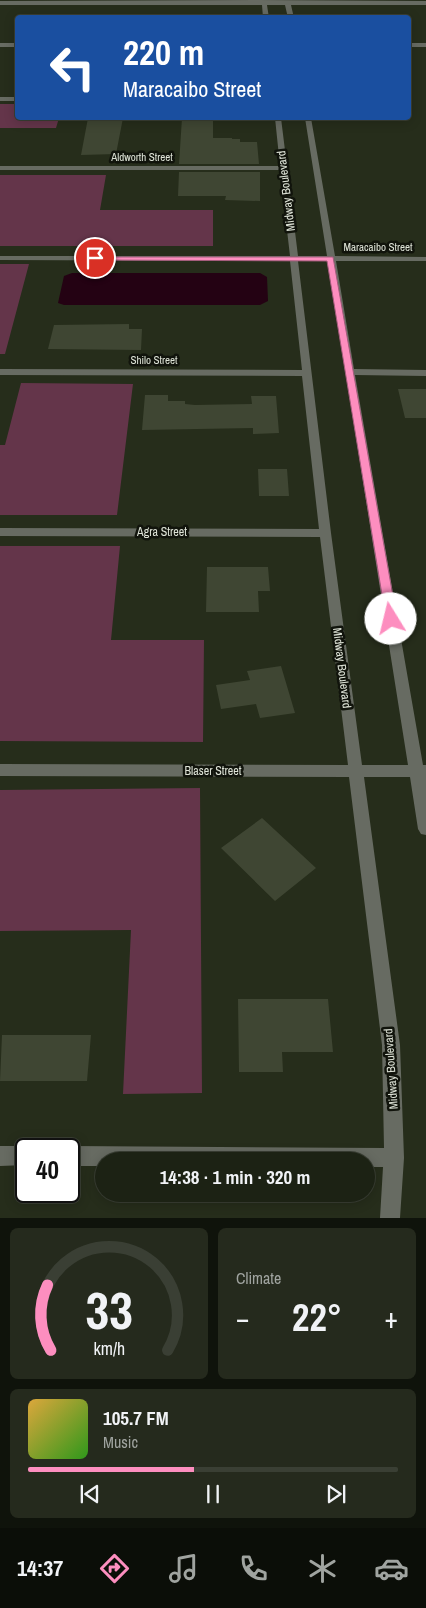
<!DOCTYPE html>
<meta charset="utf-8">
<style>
body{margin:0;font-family:"Archivo Narrow",sans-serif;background:#252a1d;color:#f1f3f6;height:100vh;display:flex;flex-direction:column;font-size:19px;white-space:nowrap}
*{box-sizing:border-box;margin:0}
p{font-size:16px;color:#a0a4a0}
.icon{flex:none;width:28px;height:28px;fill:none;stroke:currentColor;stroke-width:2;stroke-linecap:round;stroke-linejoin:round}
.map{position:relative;height:1218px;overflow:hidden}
.side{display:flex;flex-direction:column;gap:10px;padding:10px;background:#0f130b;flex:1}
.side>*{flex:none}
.banner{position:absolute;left:15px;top:15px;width:396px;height:105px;border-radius:5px;box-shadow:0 2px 12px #0003,0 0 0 1px #3a3f34;background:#1a4fa0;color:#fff;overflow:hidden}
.speed{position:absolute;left:15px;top:1138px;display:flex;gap:10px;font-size:25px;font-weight:700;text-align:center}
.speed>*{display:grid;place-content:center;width:65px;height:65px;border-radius:50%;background:#1c2214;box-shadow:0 2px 12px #0003,0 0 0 1px #3a3f34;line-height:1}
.speed .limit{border:2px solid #111;border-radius:8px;background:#fff;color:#111}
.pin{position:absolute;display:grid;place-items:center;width:42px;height:42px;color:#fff;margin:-21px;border:2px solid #fff;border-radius:50%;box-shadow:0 1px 5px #0007}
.me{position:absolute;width:55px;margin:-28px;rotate:351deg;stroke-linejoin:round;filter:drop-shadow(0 0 4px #0008)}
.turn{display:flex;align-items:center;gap:18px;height:105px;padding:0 25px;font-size:22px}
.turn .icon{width:65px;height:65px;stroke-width:2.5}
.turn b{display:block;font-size:35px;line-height:42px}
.big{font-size:38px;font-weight:800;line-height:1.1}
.side .card{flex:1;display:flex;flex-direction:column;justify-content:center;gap:8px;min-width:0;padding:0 18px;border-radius:8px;background:#252a1d}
.side .dial{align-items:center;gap:0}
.dial svg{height:130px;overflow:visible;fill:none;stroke:#3a3f34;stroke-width:7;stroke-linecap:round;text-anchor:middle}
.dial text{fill:#f1f3f6;stroke:none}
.song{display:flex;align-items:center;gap:15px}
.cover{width:60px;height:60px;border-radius:8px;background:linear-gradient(135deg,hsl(40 70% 55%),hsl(110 70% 35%))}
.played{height:5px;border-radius:2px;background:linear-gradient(90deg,#fd8ebf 45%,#3a3f34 45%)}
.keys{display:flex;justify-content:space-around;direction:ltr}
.heat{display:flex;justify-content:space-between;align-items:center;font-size:28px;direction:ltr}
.side .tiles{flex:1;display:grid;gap:10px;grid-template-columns:1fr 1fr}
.card:last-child{grid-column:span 2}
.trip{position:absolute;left:95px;top:1152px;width:280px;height:50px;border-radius:25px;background:#1c2214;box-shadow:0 2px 12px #0003,0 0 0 1px #3a3f34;font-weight:800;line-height:50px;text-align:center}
.tab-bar{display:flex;height:80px;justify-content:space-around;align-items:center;background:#0b0e08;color:#a0a4a0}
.tab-bar .icon{width:35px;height:35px}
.tab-bar .selected{color:#fd8ebf}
.tab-bar b{font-size:22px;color:#f1f3f6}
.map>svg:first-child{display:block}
.green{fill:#64354a}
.water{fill:#240213}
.building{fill:#3f4633}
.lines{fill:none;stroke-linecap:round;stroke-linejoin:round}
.minor{fill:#676b62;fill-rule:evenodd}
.route{fill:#fd8ebf;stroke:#a45c7c}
.labels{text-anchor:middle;stroke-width:5;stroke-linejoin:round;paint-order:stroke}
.far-street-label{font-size:11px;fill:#dee3d7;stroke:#11140c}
.street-label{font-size:12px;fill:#dee3d7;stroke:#11140c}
</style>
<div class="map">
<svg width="426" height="1218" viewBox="0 0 426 1218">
<rect width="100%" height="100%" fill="#262d1b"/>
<path class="green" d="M 0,104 L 17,104 L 18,118 L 59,118 L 56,128 L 0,128 Z
M 0,175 L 106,175 L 100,210 L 213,210 L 213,246 L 0,246 Z
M 0,264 L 29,264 L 5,354 L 0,354 Z
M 21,383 L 133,384 L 117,515 L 0,515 L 0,445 L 5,445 Z
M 0,546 L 120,546 L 111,640 L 204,640 L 203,742 L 0,741 Z
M 200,788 L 202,1093 L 123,1094 L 131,930 L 0,931 L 0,790 Z"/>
<path class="water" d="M 72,273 L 260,273 L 267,277 L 268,301 L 260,305 L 64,305 L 58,303 L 64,276 Z"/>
<path class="building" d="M 88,118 L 123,118 L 116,154 L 81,155 Z
M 182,118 L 213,118 L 213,138 L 232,138 L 232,139 L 240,139 L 240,142 L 257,142 L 259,164 L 179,164 Z
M 179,172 L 260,172 L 260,201 L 225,200 L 226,196 L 178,196 Z
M 129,324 L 129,329 L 142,329 L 141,350 L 48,349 L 54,325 Z
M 398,389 L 426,389 L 426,418 L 405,418 Z
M 145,395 L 168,395 L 168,401 L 185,401 L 185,404 L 195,405 L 252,404 L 251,396 L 276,396 L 279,433 L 253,434 L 253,428 L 142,430 Z
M 258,469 L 287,469 L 289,496 L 259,496 Z
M 207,567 L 268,567 L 270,591 L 258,591 L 259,612 L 206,612 Z
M 281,666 L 295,713 L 260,718 L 256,704 L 221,709 L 216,685 L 250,680 L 247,671 Z
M 262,818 L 316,868 L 275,901 L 221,848 Z
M 238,999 L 328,999 L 333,1052 L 282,1052 L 283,1072 L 239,1072 Z
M 2,1035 L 91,1035 L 87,1081 L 0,1081 Z"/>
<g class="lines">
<path class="minor" d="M 261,0 L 426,1 L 426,5 L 291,5 L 294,18 L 288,18 L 285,5 L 267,5 L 269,18 L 263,18 L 262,5 L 0,5 L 0,1 Z
M 0,43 L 18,43 L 18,47 L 0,47 Z
M 409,43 L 426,43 L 426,47 L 409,47 Z
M 0,97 L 18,97 L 18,101 L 0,101 Z
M 275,118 L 281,118 L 298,256 L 327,256 L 305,118 L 311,118 L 335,256 L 426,257 L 426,261 L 336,261 L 354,369 L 426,370 L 426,376 L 355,375 L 423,765 L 426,765 L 426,835 L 421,834 L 418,829 L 410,777 L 364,777 L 400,1045 L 404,1158 L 400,1218 L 380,1218 L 383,1167 L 366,1167 L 366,1161 L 104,1161 L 104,1166 L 69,1166 L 69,1149 L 63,1149 L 69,1146 L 384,1148 L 382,1045 L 349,777 L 0,776 L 0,764 L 348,765 L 320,537 L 0,536 L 0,528 L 319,529 L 302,376 L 0,375 L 0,369 L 302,370 L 290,261 L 0,260 L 0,256 L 290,256 L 280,170 L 0,170 L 0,166 L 280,166 ZM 298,261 L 328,261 L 408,765 L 362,765 L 331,533 Z
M 0,1146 L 26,1146 L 32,1149 L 26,1149 L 26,1165 L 0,1166 Z"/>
</g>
<path class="route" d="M 92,257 L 333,257 L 397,619 L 395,622 L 391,623 L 386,619 L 327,261 L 95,260 L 92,260 Z"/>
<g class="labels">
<g class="far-street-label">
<text x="142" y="161">Aldworth Street</text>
<text x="378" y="251">Maracaibo Street</text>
<text x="154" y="364">Shilo Street</text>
</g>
<g class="street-label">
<text transform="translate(286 191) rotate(-97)" y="4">Midway Boulevard</text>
<text x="162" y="536">Agra Street</text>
<text transform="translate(342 668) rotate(83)" y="4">Midway Boulevard</text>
<text x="213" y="775">Blaser Street</text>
<text transform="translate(391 1069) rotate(-94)" y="4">Midway Boulevard</text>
</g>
</g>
</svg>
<div class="speed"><div class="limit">40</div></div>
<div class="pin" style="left:95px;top:258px;background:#d93025"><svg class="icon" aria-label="arrive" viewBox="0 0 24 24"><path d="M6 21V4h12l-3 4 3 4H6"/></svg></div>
<svg class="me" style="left:391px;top:619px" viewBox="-20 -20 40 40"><circle r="19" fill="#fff"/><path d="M0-13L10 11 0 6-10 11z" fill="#fd8ebf"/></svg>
<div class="trip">14:38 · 1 min · 320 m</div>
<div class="banner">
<div class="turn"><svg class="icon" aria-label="left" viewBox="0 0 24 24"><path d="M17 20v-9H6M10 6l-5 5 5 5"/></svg><div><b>220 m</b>Maracaibo Street</div></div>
</div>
</div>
<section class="side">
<div class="tiles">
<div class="card dial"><svg viewBox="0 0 100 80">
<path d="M14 69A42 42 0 1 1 86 69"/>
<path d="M14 69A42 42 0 0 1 12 29" stroke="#fd8ebf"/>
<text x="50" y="56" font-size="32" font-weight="700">33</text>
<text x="50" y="72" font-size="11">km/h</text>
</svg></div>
<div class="card"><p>Climate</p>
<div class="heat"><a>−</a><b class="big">22°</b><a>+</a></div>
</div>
<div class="card">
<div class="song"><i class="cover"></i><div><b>105.7 FM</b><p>Music</p></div></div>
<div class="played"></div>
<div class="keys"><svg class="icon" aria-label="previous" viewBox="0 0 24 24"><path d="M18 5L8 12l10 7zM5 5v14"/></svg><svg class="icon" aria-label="pause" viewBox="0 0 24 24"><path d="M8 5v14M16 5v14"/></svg><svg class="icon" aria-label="next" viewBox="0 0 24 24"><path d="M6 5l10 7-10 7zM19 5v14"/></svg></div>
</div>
</div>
</section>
<nav class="tab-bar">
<b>14:37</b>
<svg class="icon selected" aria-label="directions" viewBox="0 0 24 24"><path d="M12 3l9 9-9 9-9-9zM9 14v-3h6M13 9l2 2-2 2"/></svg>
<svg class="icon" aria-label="music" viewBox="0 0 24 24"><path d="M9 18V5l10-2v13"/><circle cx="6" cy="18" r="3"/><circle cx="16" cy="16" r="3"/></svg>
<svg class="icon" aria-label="phone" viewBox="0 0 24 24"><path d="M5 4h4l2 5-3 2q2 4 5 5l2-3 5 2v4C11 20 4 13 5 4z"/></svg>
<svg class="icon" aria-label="climate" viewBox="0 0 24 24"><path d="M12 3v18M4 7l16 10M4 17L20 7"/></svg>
<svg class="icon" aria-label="car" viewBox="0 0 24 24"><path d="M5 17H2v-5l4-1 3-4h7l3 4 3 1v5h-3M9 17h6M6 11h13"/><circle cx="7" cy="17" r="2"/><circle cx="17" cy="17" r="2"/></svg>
</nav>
